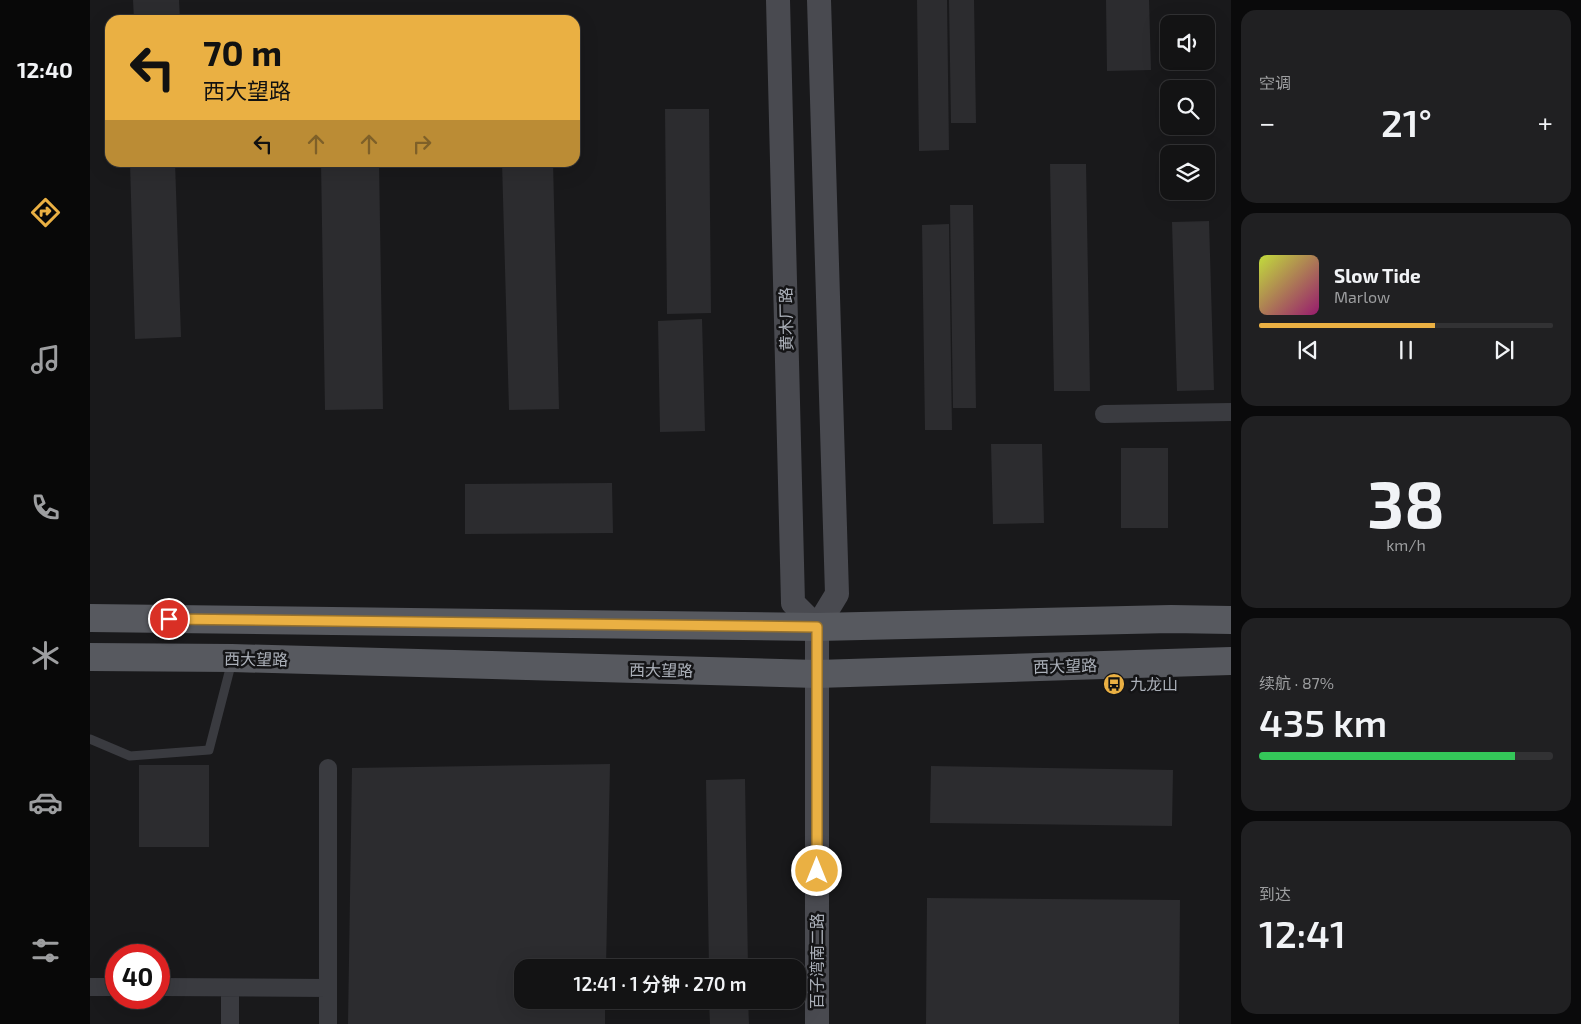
<!DOCTYPE html>
<html lang="zh">
<meta charset="utf-8">
<style>
body{margin:0;font-family:"Exo 2","Noto Sans SC",sans-serif;background:#202022;color:#f1f3f6;height:100vh;display:flex;flex-direction:column;font-size:19px;white-space:nowrap}
*{box-sizing:border-box;margin:0}
p{font-size:16px;color:#9d9ea0}
.icon{flex:none;width:28px;height:28px;fill:none;stroke:currentColor;stroke-width:2;stroke-linecap:round;stroke-linejoin:round}
.map{position:relative;flex:1;overflow:hidden}
.sheet{display:flex;flex-direction:column;gap:10px;padding:10px;background:#0a0a0b;width:350px}
.sheet>*{flex:none}
.banner{position:absolute;left:15px;top:15px;width:475px;height:152px;border-radius:15px;box-shadow:0 5px 20px #0002,0 0 0 1px #323234;background:#eab043;color:#111;overflow:hidden}
.controls{position:absolute;left:1070px;top:15px;display:grid;gap:10px}
.controls a{display:grid;place-items:center;width:55px;height:55px;border-radius:10px;background:#131314;box-shadow:0 5px 20px #0002,0 0 0 1px #323234;font-size:25px}
.speed{position:absolute;left:15px;top:944px;display:flex;gap:10px;font-size:25px;font-weight:700;text-align:center}
.speed>*{display:grid;place-content:center;width:65px;height:65px;border-radius:50%;background:#131314;box-shadow:0 5px 20px #0002,0 0 0 1px #323234;line-height:1}
.speed .limit{border:8px solid #d22;background:#fff;color:#111}
.pin{position:absolute;display:grid;place-items:center;width:42px;height:42px;color:#fff;margin:-21px;border:2px solid #fff;border-radius:50%;box-shadow:0 1px 5px #0007}
.me{position:absolute;width:55px;margin:-28px;rotate:0deg;stroke-linejoin:round;filter:drop-shadow(0 0 4px #0008)}
.turn{display:flex;align-items:center;gap:18px;height:105px;padding:0 15px;font-size:22px}
.turn .icon{width:65px;height:65px;stroke-width:2.5}
.turn b{display:block;font-size:35px;line-height:42px}
.lanes{display:flex;align-items:center;height:48px;padding:0 15px;background:#0003;justify-content:center;gap:25px;direction:ltr}
.lanes .off{opacity:.35}
.big{font-size:38px;font-weight:600;line-height:1.1}
.sheet .tile{flex:1;display:flex;flex-direction:column;justify-content:center;gap:8px;min-width:0;padding:0 18px;border-radius:15px;background:#202022}
.sheet .dial{align-items:center;gap:0}
.dial b{font-size:65px;line-height:1}
.song{display:flex;align-items:center;gap:15px}
.cover{width:60px;height:60px;border-radius:8px;background:linear-gradient(135deg,hsl(70 70% 55%),hsl(320 70% 35%))}
.played{height:5px;border-radius:2px;background:linear-gradient(90deg,#eab043 60%,#323234 60%)}
.keys{display:flex;justify-content:space-around;direction:ltr}
.heat{display:flex;justify-content:space-between;align-items:center;font-size:28px;direction:ltr}
.charge{height:8px;border-radius:4px;background:linear-gradient(90deg,#34c759 87%,#323234 0)}
.trip{position:absolute;left:424px;top:959px;width:292px;height:50px;border-radius:15px;background:#131314;box-shadow:0 5px 20px #0002,0 0 0 1px #323234;font-weight:600;line-height:50px;text-align:center}
main{display:flex;flex:1;min-height:0}
.tabs{display:flex;flex-direction:column;width:90px;justify-content:space-around;align-items:center;background:#080808;color:#9d9ea0}
.tabs .icon{width:35px;height:35px}
.tabs .selected{color:#eab043}
.tabs b{font-size:22px;color:#f1f3f6}
.map>svg:first-child{display:block}
.building{fill:#2c2c2f}
.lines{fill:none;stroke-linecap:round;stroke-linejoin:round}
.lane{stroke:#3a3b40;stroke-width:9}
.street{stroke:#3a3b40;stroke-width:18}
.secondary{stroke:#494a50;stroke-width:24}
.primary{stroke:#57595f;stroke-width:28}
.route-casing{stroke:#98722c;stroke-width:12}
.route{stroke:#eab043;stroke-width:9}
.labels{text-anchor:middle;stroke-width:5;stroke-linejoin:round;paint-order:stroke}
.street-label{font-size:16px;fill:#acb1ba;stroke:#141416}
.poi-label{font-size:16px;fill:#acb1ba;stroke:#141416;text-anchor:start}
</style>
<main>
<nav class="tabs">
<b>12:40</b>
<svg class="icon selected" aria-label="directions" viewBox="0 0 24 24"><path d="M12 3l9 9-9 9-9-9zM9 14v-3h6M13 9l2 2-2 2"/></svg>
<svg class="icon" aria-label="music" viewBox="0 0 24 24"><path d="M9 18V5l10-2v13"/><circle cx="6" cy="18" r="3"/><circle cx="16" cy="16" r="3"/></svg>
<svg class="icon" aria-label="phone" viewBox="0 0 24 24"><path d="M5 4h4l2 5-3 2q2 4 5 5l2-3 5 2v4C11 20 4 13 5 4z"/></svg>
<svg class="icon" aria-label="climate" viewBox="0 0 24 24"><path d="M12 3v18M4 7l16 10M4 17L20 7"/></svg>
<svg class="icon" aria-label="car" viewBox="0 0 24 24"><path d="M5 17H2v-5l4-1 3-4h7l3 4 3 1v5h-3M9 17h6M6 11h13"/><circle cx="7" cy="17" r="2"/><circle cx="17" cy="17" r="2"/></svg>
<svg class="icon" aria-label="filters" viewBox="0 0 24 24"><path d="M4 7h16M4 17h16"/><circle cx="9" cy="7" r="2"/><circle cx="15" cy="17" r="2"/></svg>
</nav>
<div class="map">
<svg width="1141" height="1024" viewBox="0 0 1141 1024">
<rect width="100%" height="100%" fill="#19191b"/>
<path class="building" d="M 43,0 L 89,0 L 90,20 L 44,20 Z
M 827,0 L 857,0 L 859,150 L 829,151 Z
M 859,0 L 884,0 L 886,123 L 861,123 Z
M 1016,0 L 1059,0 L 1061,70 L 1017,71 Z
M 575,109 L 619,109 L 621,313 L 577,314 Z
M 40,162 L 85,162 L 91,337 L 45,339 Z
M 231,162 L 289,162 L 293,409 L 235,410 Z
M 412,162 L 463,162 L 469,409 L 419,410 Z
M 960,164 L 996,164 L 1000,391 L 964,391 Z
M 860,205 L 883,205 L 886,408 L 863,408 Z
M 1119,221 L 1124,390 L 1087,391 L 1082,222 Z
M 859,224 L 862,430 L 835,430 L 832,225 Z
M 612,319 L 615,431 L 570,432 L 568,321 Z
M 901,444 L 952,444 L 954,523 L 903,524 Z
M 1031,448 L 1078,448 L 1078,528 L 1031,528 Z
M 522,483 L 523,533 L 375,534 L 375,484 Z
M 520,764 L 516,968 L 432,968 L 432,1000 L 515,1000 L 515,1024 L 258,1024 L 262,768 Z
M 49,765 L 119,765 L 119,847 L 49,847 Z
M 841,766 L 1083,770 L 1082,826 L 840,823 Z
M 655,779 L 658,968 L 619,968 L 616,780 Z
M 837,898 L 1090,900 L 1089,1024 L 836,1024 Z
M 619,1000 L 658,1000 L 659,1024 L 620,1024 Z"/>
<g class="lines">
<path class="lane" d="M 0,739 L 40,756 L 119,750 L 142,661"/>
<path class="street" d="M 1014,414 L 1141,412
M 0,987 L 26,987
M 69,987 L 238,988
M 140,988 L 140,1024
M 238,1024 L 238,768"/>
<path class="secondary" d="M 688,0 L 703,603 L 727,627
M 727,627 L 747,594 L 729,0
M 727,627 L 727,1024"/>
<path class="primary" d="M 0,618 L 727,627 L 1081,619 L 1141,620
M 0,657 L 142,658 L 727,674 L 1141,661"/>
</g>
<g class="lines">
<g class="route-casing">
<path id="route" d="M 79,619 L 727,627 L 727,871"/>
</g>
<use href="#route" class="route"/>
</g>
<defs>
<g id="bus-disc" transform="scale(1.125)"><circle r="9.5" fill="#eab043" stroke="#141416"/><path d="M-5-6H5V4H4V6H2V4H-2V6H-4V4H-5ZM-3.5-4V0h7V-4ZM-3.5 1.2v1.5H-2V1.2ZM2 1.2v1.5H3.5V1.2Z" fill="#111"/></g>
</defs>
<g fill-rule="evenodd">
<use href="#bus-disc" x="1024" y="684"/>
</g>
<g class="labels">
<g class="street-label">
<text transform="translate(696 319) rotate(-91)" y="6">黄木厂路</text>
<text transform="translate(166 659) rotate(1)" y="6">西大望路</text>
<text transform="translate(975 666) rotate(-2)" y="6">西大望路</text>
<text transform="translate(571 670) rotate(1)" y="6">西大望路</text>
<text transform="translate(727 961) rotate(-90)" y="6">百子湾南二路</text>
</g>
<g class="poi-label">
<text x="1040" y="690">九龙山</text>
</g>
</g>
</svg>
<div class="controls">
<a><svg class="icon" aria-label="sound" viewBox="0 0 24 24"><path d="M4 9h4l5-4v14l-5-4H4zM17 9q2 3 0 6"/></svg></a>
<a><svg class="icon" aria-label="search" viewBox="0 0 24 24"><circle cx="10" cy="10" r="6"/><path d="M15 15l6 6"/></svg></a>
<a><svg class="icon" aria-label="layers" viewBox="0 0 24 24"><path d="M12 4l9 5-9 5-9-5zM3 14l9 5 9-5"/></svg></a>
</div>
<div class="speed"><div class="limit">40</div></div>
<div class="pin" style="left:79px;top:619px;background:#d93025"><svg class="icon" aria-label="arrive" viewBox="0 0 24 24"><path d="M6 21V4h12l-3 4 3 4H6"/></svg></div>
<svg class="me" style="left:727px;top:871px" viewBox="-20 -20 40 40"><circle r="17" fill="#eab043" stroke="#fff" stroke-width="3"/><path d="M0-11L8 9 0 5-8 9z" fill="#fff"/></svg>
<div class="trip">12:41 · 1 分钟 · 270 m</div>
<div class="banner">
<div class="turn"><svg class="icon" aria-label="left" viewBox="0 0 24 24"><path d="M17 20v-9H6M10 6l-5 5 5 5"/></svg><div><b>70 m</b>西大望路</div></div>
<div class="lanes"><svg class="icon" aria-label="left" viewBox="0 0 24 24"><path d="M17 20v-9H6M10 6l-5 5 5 5"/></svg><svg class="icon off" aria-label="ahead" viewBox="0 0 24 24"><path d="M12 20V5M6 11l6-6 6 6"/></svg><svg class="icon off" aria-label="ahead" viewBox="0 0 24 24"><path d="M12 20V5M6 11l6-6 6 6"/></svg><svg class="icon off" aria-label="right" viewBox="0 0 24 24"><path d="M7 20v-9h11M14 6l5 5-5 5"/></svg></div>
</div>
</div>
<section class="sheet">
<div class="tile"><p>空调</p>
<div class="heat"><a>−</a><b class="big">21°</b><a>+</a></div>
</div>
<div class="tile">
<div class="song"><i class="cover"></i><div><b>Slow Tide</b><p>Marlow</p></div></div>
<div class="played"></div>
<div class="keys"><svg class="icon" aria-label="previous" viewBox="0 0 24 24"><path d="M18 5L8 12l10 7zM5 5v14"/></svg><svg class="icon" aria-label="pause" viewBox="0 0 24 24"><path d="M8 5v14M16 5v14"/></svg><svg class="icon" aria-label="next" viewBox="0 0 24 24"><path d="M6 5l10 7-10 7zM19 5v14"/></svg></div>
</div>
<div class="tile dial"><b>38</b><p>km/h</p></div>
<div class="tile"><p>续航 · 87%</p><b class="big">435 km</b><div class="charge"></div></div>
<div class="tile"><p>到达</p><b class="big">12:41</b></div>
</section>
</main>
